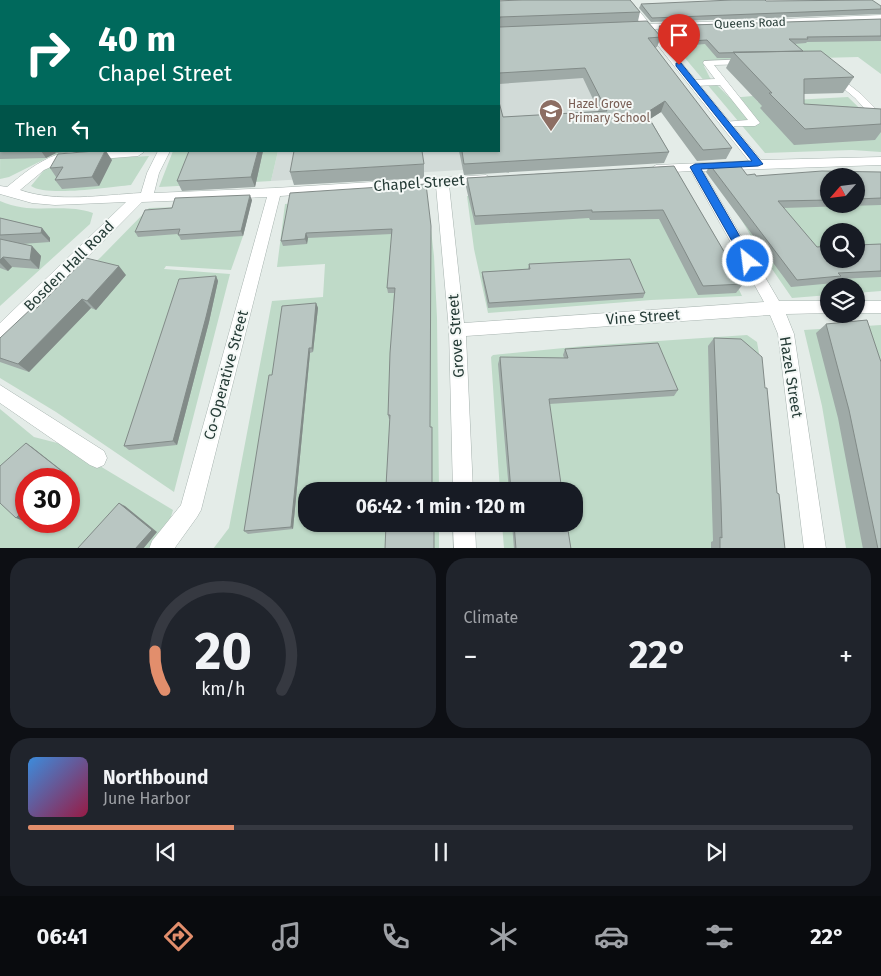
<!DOCTYPE html>
<meta charset="utf-8">
<style>
body{margin:0;font-family:"Fira Sans",sans-serif;background:#20242c;color:#f1f3f6;height:100vh;display:flex;flex-direction:column;font-size:19px;white-space:nowrap}
*{box-sizing:border-box;margin:0}
p{font-size:16px;color:#9ea1a6}
.icon{flex:none;width:28px;height:28px;fill:none;stroke:currentColor;stroke-width:2;stroke-linecap:round;stroke-linejoin:round}
.map{position:relative;height:548px;overflow:hidden}
.panel{display:flex;flex-direction:column;gap:10px;padding:10px;background:#0d0f14;flex:1}
.panel>*{flex:none}
.guide{position:absolute;left:0px;top:0px;width:500px;height:152px;box-shadow:0 1px 4px #0004;background:#00695c;color:#fff;overflow:hidden}
.needle{width:32px;rotate:242deg}
.controls{position:absolute;left:820px;top:168px;display:grid;gap:10px}
.controls a{display:grid;place-items:center;width:45px;height:45px;border-radius:50%;background:#171b24;box-shadow:0 1px 4px #0004;font-size:25px}
.speed{position:absolute;left:15px;top:468px;display:flex;gap:10px;font-size:25px;font-weight:700;text-align:center}
.speed>*{display:grid;place-content:center;width:65px;height:65px;border-radius:50%;background:#171b24;box-shadow:0 1px 4px #0004;line-height:1}
.speed .limit{border:8px solid #d22;background:#fff;color:#111}
.pin{position:absolute;display:grid;place-items:center;width:42px;height:42px;color:#fff;margin:-51px -21px;border-radius:50% 50% 50% 0;rotate:-45deg;box-shadow:0 0 5px #0007}
.pin .icon{rotate:45deg}
.me{position:absolute;width:55px;margin:-28px;rotate:331deg;stroke-linejoin:round;filter:drop-shadow(0 0 4px #0008)}
.turn{display:flex;align-items:center;gap:18px;height:105px;padding:0 15px;font-size:22px}
.turn .icon{width:65px;height:65px;stroke-width:2.5}
.turn b{display:block;font-size:35px;line-height:42px}
.then{display:flex;align-items:center;height:48px;padding:0 15px;background:#0003;gap:10px;font-size:19px}
.big{font-size:38px;font-weight:700;line-height:1.1}
.panel .tile{flex:1;display:flex;flex-direction:column;justify-content:center;gap:8px;min-width:0;padding:0 18px;border-radius:20px;background:#20242c}
.panel .dial{align-items:center;gap:0}
.dial svg{height:130px;overflow:visible;fill:none;stroke:#363941;stroke-width:7;stroke-linecap:round;text-anchor:middle}
.dial text{fill:#f1f3f6;stroke:none}
.song{display:flex;align-items:center;gap:15px}
.cover{width:60px;height:60px;border-radius:8px;background:linear-gradient(135deg,hsl(210 70% 55%),hsl(340 70% 35%))}
.played{height:5px;border-radius:2px;background:linear-gradient(90deg,#e28e6c 25%,#363941 25%)}
.keys{display:flex;justify-content:space-around;direction:ltr}
.heat{display:flex;justify-content:space-between;align-items:center;font-size:28px;direction:ltr}
.panel .tiles{flex:1;display:grid;gap:10px;grid-template-columns:1fr 1fr}
.tile:last-child{grid-column:span 2}
.trip{position:absolute;left:298px;top:482px;width:285px;height:50px;border-radius:20px;background:#171b24;box-shadow:0 1px 4px #0004;font-weight:700;line-height:50px;text-align:center}
.tab-bar{display:flex;height:80px;justify-content:space-around;align-items:center;background:#090b0e;color:#9ea1a6}
.tab-bar .icon{width:35px;height:35px}
.tab-bar .current{color:#e28e6c}
.tab-bar b{font-size:22px;color:#f1f3f6}
.map>svg:first-child{display:block}
.built{fill:#d2dbd8}
.green{fill:#bfdac8;fill-rule:evenodd}
.lines{fill:none;stroke-linecap:round;stroke-linejoin:round}
.lane-casing{stroke:#a7b3af;stroke-width:1}
.street-casing{stroke:#a7b3af;stroke-width:1}
.lane{fill:#fff;fill-rule:evenodd}
.street{fill:#fff;fill-rule:evenodd}
.wall{fill:#9faaa7;fill-rule:evenodd}
.shaded-wall{fill:#828b88}
.building{fill:#b9c6c2;stroke:#828b88}
.route{fill:#1a73e8;stroke:#114b97}
.labels{text-anchor:middle;stroke-width:4;stroke-linejoin:round;paint-order:stroke}
.far-street-label{font-size:12px;fill:#253b36;stroke:#f4f8f6}
.far-education-label{font-size:12px;fill:#785e54;stroke:#f4f8f6;text-anchor:start}
.street-label{font-size:15px;fill:#253b36;stroke:#f4f8f6}
</style>
<div class="map">
<svg width="881" height="549" viewBox="0 0 881 549">
<rect width="100%" height="100%" fill="#e4ece8"/>
<path class="built" d="M 592,73 L 619,161 L 271,181 L 278,151 L 499,151 L 499,78 Z"/>
<path class="green" d="M 10,0 L 231,0 L 9,1 Z
M 1,10 L 1,151 L 91,151 L 53,155 L 9,177 L 0,179 Z
M 881,31 L 881,74 L 858,57 L 709,61 L 704,66 L 710,78 L 730,98 L 753,96 L 758,102 L 848,97 L 881,129 L 881,152 L 852,150 L 765,153 L 663,32 Z
M 173,151 L 278,151 L 271,181 L 159,187 Z
M 149,156 L 131,185 C 109,187 47,197 31,186 L 45,169 L 61,161 Z
M 881,174 L 881,291 L 856,293 L 856,286 L 829,286 L 829,295 L 792,298 L 761,253 L 735,209 L 856,204 L 856,176 ZM 829,231 L 856,231 L 856,259 L 829,259 Z
M 620,187 L 733,277 L 742,296 L 651,300 L 488,313 L 474,249 L 467,196 Z
M 0,201 C 35,216 60,202 93,213 L 90,224 L 0,306 Z
M 313,202 L 431,230 L 434,256 L 437,318 L 439,491 L 306,491 L 306,524 L 439,524 L 439,548 L 213,549 L 229,528 L 272,301 L 323,297 L 325,264 L 277,267 L 285,204 Z
M 250,205 L 243,236 L 231,270 L 166,266 L 164,269 L 230,274 L 174,492 L 56,412 L 0,378 L 0,352 L 101,257 L 149,208 Z
M 881,325 L 881,548 L 846,548 L 822,406 L 804,330 Z
M 747,335 L 757,342 C 770,410 774,480 783,548 L 504,548 L 502,524 L 574,524 L 574,491 L 500,491 L 491,357 L 493,355 L 584,346 Z
M 0,409 L 34,437 L 65,445 L 173,510 L 168,527 L 150,548 L 0,548 ZM 26,479 L 69,479 L 69,521 L 26,521 Z"/>
<g class="lines">
<g class="lane-casing">
<path id="lane" d="M 746,59 L 750,62 L 749,64 L 714,65 L 760,123 L 755,126 L 723,126 L 723,122 L 748,120 L 720,85 L 693,86 L 688,83 L 693,80 L 715,79 L 703,63 L 704,61 Z
M 833,72 L 861,94 L 881,114 L 881,123 L 877,122 L 855,98 L 830,77 L 830,73 Z"/>
</g>
<g class="street-casing">
<path id="street" d="M 622,0 L 630,0 L 650,24 L 881,15 L 881,21 L 654,29 L 761,160 L 881,157 L 881,165 L 703,171 L 779,301 L 829,301 L 829,313 L 786,314 L 794,334 L 826,549 L 804,549 L 778,334 L 770,315 L 466,336 L 473,491 L 453,491 L 449,330 L 436,186 L 280,196 L 201,510 L 197,517 L 174,549 L 149,549 L 152,541 L 181,505 L 267,197 L 142,202 L 6,339 L 0,341 L 0,323 L 126,202 L 55,205 L 32,203 L 0,194 L 0,186 L 7,187 C 23,174 37,162 56,155 C 71,150 128,149 144,152 L 138,156 L 62,162 L 44,170 L 20,190 C 57,203 102,195 141,193 L 147,173 L 158,151 L 170,151 L 159,173 L 154,193 L 275,188 L 486,175 L 492,179 L 490,182 L 449,185 L 464,323 L 764,302 L 691,171 L 656,173 L 650,169 L 656,165 L 749,161 L 645,29 L 630,29 L 630,25 L 641,24 Z
M 856,301 L 881,301 L 881,313 L 856,313 Z
M 0,385 L 104,451 L 107,458 L 104,465 L 97,468 L 90,465 L 0,403 Z
M 453,524 L 475,524 L 476,549 L 454,549 Z"/>
</g>
<use href="#lane" class="lane"/>
<use href="#street" class="street"/>
</g>
<path class="wall" d="M 499,1 L 640,12 L 638,21 L 661,37 L 657,47 L 655,48 L 732,148 L 726,159 L 697,161 L 661,112 L 650,119 L 669,152 L 664,163 L 464,175 L 459,151 L 499,151 L 503,117 L 599,112 L 583,78 L 499,84 Z
M 766,1 L 881,6 L 881,14 L 651,22 L 639,8 L 641,4 Z
M 881,19 L 881,41 L 807,42 L 806,43 L 794,44 L 803,51 L 854,77 L 843,93 L 804,94 L 804,104 L 881,109 L 881,132 L 875,140 L 794,145 L 760,108 L 762,106 L 726,68 L 731,58 L 717,58 L 705,44 L 671,47 L 658,31 L 659,26 Z
M 1,129 L 1,151 L 87,151 L 56,153 L 46,158 L 0,159 L 0,130 Z
M 263,151 L 255,187 L 182,191 L 177,181 Z
M 112,160 L 99,186 L 62,189 L 55,180 L 56,177 L 50,168 Z
M 424,164 L 424,178 L 294,185 L 290,172 Z
M 710,165 L 747,175 L 756,176 L 881,172 L 881,205 L 783,208 L 817,247 L 881,244 L 881,277 L 838,279 L 834,283 L 791,287 L 706,172 ZM 829,176 L 856,176 L 856,204 L 829,204 Z
M 674,166 L 743,284 L 736,293 L 698,295 L 659,219 L 590,220 L 589,218 L 475,225 L 466,187 L 467,178 Z
M 426,184 L 388,489 L 387,489 L 386,486 L 390,419 L 389,419 L 388,415 L 394,293 L 388,293 L 387,288 L 392,234 L 308,238 L 307,244 L 283,246 L 281,241 Z
M 252,200 L 243,236 L 181,240 L 178,234 L 138,237 L 135,232 L 172,208 Z
M 0,218 L 42,228 L 50,238 L 50,242 L 22,244 L 32,246 L 41,256 L 39,269 L 12,267 L 8,271 L 0,268 Z
M 529,264 L 645,293 L 643,298 L 488,308 L 482,277 L 482,272 L 528,269 Z
M 126,275 L 96,310 L 91,308 L 29,372 L 0,362 L 0,338 L 37,308 Z
M 216,276 L 218,281 L 209,322 L 177,445 L 129,450 L 124,446 Z
M 316,303 L 318,308 L 313,352 L 310,353 L 293,529 L 248,534 L 244,531 L 272,375 Z
M 867,320 L 881,549 L 863,549 L 838,418 L 816,333 L 826,324 Z
M 714,338 L 777,493 L 785,549 L 711,549 L 711,542 L 713,541 L 712,508 L 708,346 Z
M 565,349 L 678,390 L 674,396 L 549,404 L 562,491 L 509,491 L 498,364 L 500,357 L 564,358 L 563,355 Z
M 512,524 L 567,524 L 571,549 L 514,549 Z"/>
<path class="shaded-wall" d="M 665,101 L 661,112 L 642,124 L 646,113 Z
M 41,151 L 54,151 L 56,153 L 46,158 Z
M 105,151 L 106,151 L 112,160 L 99,186 L 92,177 Z
M 258,151 L 263,151 L 255,187 L 251,177 Z
M 250,195 L 252,200 L 243,236 L 241,231 Z
M 42,228 L 50,238 L 50,242 L 41,233 Z
M 306,233 L 308,238 L 307,244 L 305,239 Z
M 32,246 L 41,256 L 39,269 L 30,260 Z
M 3,257 L 12,267 L 8,271 L 0,263 L 0,260 Z
M 119,266 L 126,275 L 96,310 L 87,301 Z
M 216,276 L 218,281 L 209,322 L 177,445 L 173,441 Z
M 82,299 L 91,308 L 29,372 L 18,364 Z
M 316,303 L 318,308 L 313,352 L 312,348 Z
M 309,348 L 310,353 L 293,529 L 291,527 Z
M 26,443 L 32,447 L 69,476 L 66,479 L 56,479 Z
M 119,503 L 125,506 L 157,532 L 143,549 L 135,549 Z
M 26,508 L 26,518 L 23,521 L 16,518 Z"/>
<path class="building" d="M 366,0 L 391,0 L 391,1 L 366,1 Z
M 522,0 L 630,0 L 640,12 L 500,17 L 499,22 L 499,1 L 495,1 Z
M 732,0 L 765,0 L 766,1 L 872,0 L 881,6 L 881,9 L 652,18 L 641,4 Z
M 881,19 L 881,36 L 807,37 L 808,39 L 789,39 L 803,51 L 719,53 L 707,40 L 673,42 L 659,26 Z
M 647,21 L 661,37 L 648,38 L 732,148 L 703,150 L 665,101 L 646,113 L 669,152 L 464,164 L 462,151 L 499,151 L 499,102 L 503,117 L 607,111 L 585,68 L 499,73 L 499,26 L 500,27 Z
M 821,51 L 854,77 L 804,79 L 804,104 L 881,109 L 881,124 L 805,129 L 769,93 L 772,93 L 733,52 Z
M 1,129 L 1,150 L 0,150 L 0,130 Z
M 95,151 L 105,151 L 92,177 L 55,180 L 63,167 L 50,168 L 58,154 Z
M 189,151 L 258,151 L 251,177 L 177,181 Z
M 294,151 L 422,151 L 424,164 L 290,172 Z
M 738,163 L 747,175 L 755,174 L 756,176 L 822,171 L 881,172 L 881,198 L 856,199 L 856,176 L 829,176 L 829,200 L 778,201 L 817,247 L 829,246 L 829,259 L 856,259 L 856,245 L 881,244 L 881,271 L 838,273 L 841,276 L 797,280 L 710,165 Z
M 674,166 L 743,284 L 703,286 L 663,210 L 592,212 L 592,210 L 475,216 L 467,178 Z
M 426,184 L 431,226 L 430,427 L 432,427 L 432,491 L 388,491 L 388,486 L 386,486 L 390,415 L 388,415 L 390,353 L 395,288 L 387,288 L 392,229 L 306,233 L 305,239 L 281,241 L 290,193 Z
M 250,195 L 241,231 L 178,235 L 180,229 L 135,232 L 145,210 L 172,208 L 175,198 Z
M 0,218 L 42,228 L 41,233 L 0,235 Z
M 0,239 L 32,246 L 30,260 L 3,257 L 0,260 Z
M 86,258 L 119,266 L 87,301 L 82,299 L 18,364 L 0,358 L 0,338 L 33,307 L 37,308 Z
M 630,259 L 645,293 L 489,303 L 482,272 L 530,269 L 529,264 Z
M 216,276 L 206,317 L 173,441 L 124,446 L 179,279 Z
M 316,303 L 312,348 L 309,348 L 291,527 L 244,531 L 269,375 L 272,375 L 282,306 Z
M 867,320 L 881,362 L 881,549 L 878,549 L 849,410 L 826,324 Z
M 714,338 L 741,339 L 762,357 L 765,388 L 767,388 L 777,493 L 779,494 L 785,549 L 720,549 L 720,537 L 722,538 L 721,503 Z
M 658,343 L 678,390 L 549,399 L 562,491 L 511,491 L 500,357 L 568,358 L 565,349 Z
M 26,443 L 63,472 L 56,479 L 26,479 L 26,508 L 16,518 L 0,503 L 0,466 Z
M 119,503 L 152,530 L 135,549 L 77,549 Z
M 386,524 L 434,524 L 434,549 L 385,549 Z
M 514,524 L 567,524 L 571,549 L 516,549 Z"/>
<path class="route" d="M 676,63 L 681,63 L 763,164 L 758,166 L 701,169 L 754,261 L 752,264 L 745,264 L 690,167 L 695,164 L 752,161 L 676,66 Z"/>
<defs>
<g id="school-pin" transform="scale(1.25)"><path d="M0 17L-7.5 6A9.5 9.5 0 1 1 7.5 6Z" fill="#8d6e63" stroke="#f4f8f6"/><path d="M0-5L7-2L0 1L-7-2ZM-4 1L0 2.5L4 1V4Q0 6-4 4Z" fill="#fff"/></g>
</defs>
<g fill-rule="evenodd">
<use href="#school-pin" x="551" y="111"/>
</g>
<g class="labels">
<g class="far-street-label">
<text transform="translate(750 23) rotate(-2)" y="4">Queens Road</text>
</g>
<g class="far-education-label">
<text x="568" y="108">Hazel Grove<tspan x="568" dy="14">Primary School</tspan></text>
</g>
<g class="street-label">
<text transform="translate(419 183) rotate(-4)" y="5">Chapel Street</text>
<text transform="translate(69 266) rotate(-45)" y="5">Bosden Hall Road</text>
<text transform="translate(643 317) rotate(-4)" y="5">Vine Street</text>
<text transform="translate(456 336) rotate(-94)" y="5">Grove Street</text>
<text transform="translate(226 375) rotate(-75)" y="5">Co-Operative Street</text>
<text transform="translate(791 377) rotate(81)" y="5">Hazel Street</text>
</g>
</g>
</svg>
<div class="controls">
<a><svg class="needle" viewBox="-14 -14 28 28"><path d="M0-13l5 13h-10z" fill="#e53935"/><path d="M0 13l5-13h-10z" fill="#9ea1a6"/></svg></a>
<a><svg class="icon" aria-label="search" viewBox="0 0 24 24"><circle cx="10" cy="10" r="6"/><path d="M15 15l6 6"/></svg></a>
<a><svg class="icon" aria-label="layers" viewBox="0 0 24 24"><path d="M12 4l9 5-9 5-9-5zM3 14l9 5 9-5"/></svg></a>
</div>
<div class="speed"><div class="limit">30</div></div>
<div class="pin" style="left:679px;top:65px;background:#d93025"><svg class="icon" aria-label="arrive" viewBox="0 0 24 24"><path d="M6 21V4h12l-3 4 3 4H6"/></svg></div>
<svg class="me" style="left:748px;top:261px" viewBox="-20 -20 40 40"><circle r="17" fill="#1a73e8" stroke="#fff" stroke-width="3"/><path d="M0-11L8 9 0 5-8 9z" fill="#fff"/></svg>
<div class="trip">06:42 · 1 min · 120 m</div>
<div class="guide">
<div class="turn"><svg class="icon" aria-label="right" viewBox="0 0 24 24"><path d="M7 20v-9h11M14 6l5 5-5 5"/></svg><div><b>40 m</b>Chapel Street</div></div>
<div class="then">Then<svg class="icon" aria-label="left" viewBox="0 0 24 24"><path d="M17 20v-9H6M10 6l-5 5 5 5"/></svg></div>
</div>
</div>
<section class="panel">
<div class="tiles">
<div class="tile dial"><svg viewBox="0 0 100 80">
<path d="M14 69A42 42 0 1 1 86 69"/>
<path d="M14 69A42 42 0 0 1 8 45" stroke="#e28e6c"/>
<text x="50" y="56" font-size="32" font-weight="700">20</text>
<text x="50" y="72" font-size="11">km/h</text>
</svg></div>
<div class="tile"><p>Climate</p>
<div class="heat"><a>−</a><b class="big">22°</b><a>+</a></div>
</div>
<div class="tile">
<div class="song"><i class="cover"></i><div><b>Northbound</b><p>June Harbor</p></div></div>
<div class="played"></div>
<div class="keys"><svg class="icon" aria-label="previous" viewBox="0 0 24 24"><path d="M18 5L8 12l10 7zM5 5v14"/></svg><svg class="icon" aria-label="pause" viewBox="0 0 24 24"><path d="M8 5v14M16 5v14"/></svg><svg class="icon" aria-label="next" viewBox="0 0 24 24"><path d="M6 5l10 7-10 7zM19 5v14"/></svg></div>
</div>
</div>
</section>
<nav class="tab-bar">
<b>06:41</b>
<svg class="icon current" aria-label="directions" viewBox="0 0 24 24"><path d="M12 3l9 9-9 9-9-9zM9 14v-3h6M13 9l2 2-2 2"/></svg>
<svg class="icon" aria-label="music" viewBox="0 0 24 24"><path d="M9 18V5l10-2v13"/><circle cx="6" cy="18" r="3"/><circle cx="16" cy="16" r="3"/></svg>
<svg class="icon" aria-label="phone" viewBox="0 0 24 24"><path d="M5 4h4l2 5-3 2q2 4 5 5l2-3 5 2v4C11 20 4 13 5 4z"/></svg>
<svg class="icon" aria-label="climate" viewBox="0 0 24 24"><path d="M12 3v18M4 7l16 10M4 17L20 7"/></svg>
<svg class="icon" aria-label="car" viewBox="0 0 24 24"><path d="M5 17H2v-5l4-1 3-4h7l3 4 3 1v5h-3M9 17h6M6 11h13"/><circle cx="7" cy="17" r="2"/><circle cx="17" cy="17" r="2"/></svg>
<svg class="icon" aria-label="filters" viewBox="0 0 24 24"><path d="M4 7h16M4 17h16"/><circle cx="9" cy="7" r="2"/><circle cx="15" cy="17" r="2"/></svg>
<b>22°</b>
</nav>
